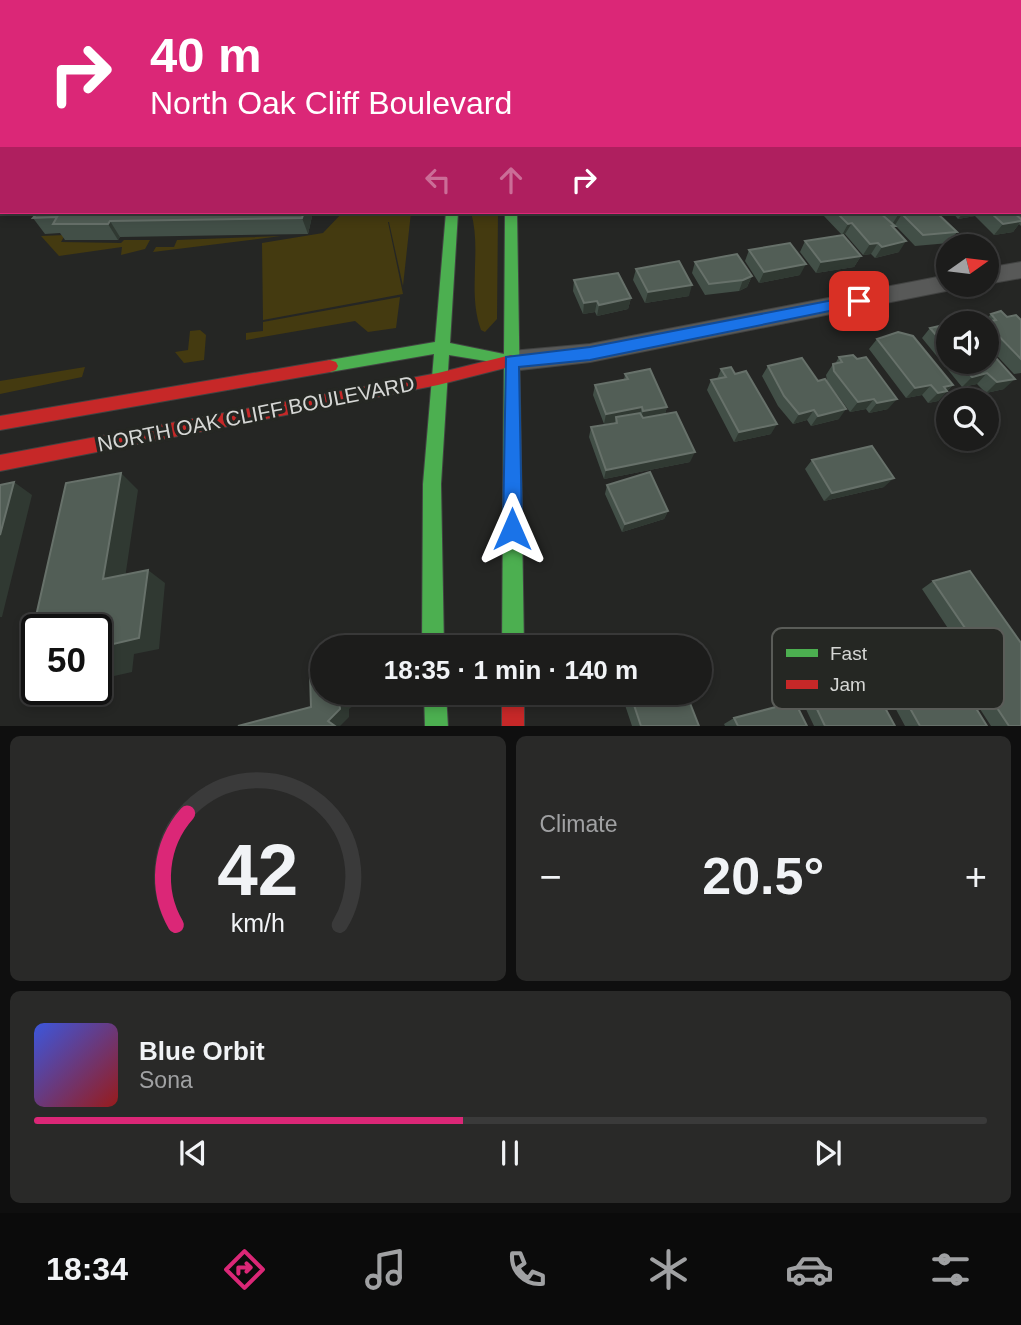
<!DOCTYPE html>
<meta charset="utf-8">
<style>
body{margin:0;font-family:Arial,sans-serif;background:#292928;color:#f1f3f6;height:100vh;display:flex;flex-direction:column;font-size:26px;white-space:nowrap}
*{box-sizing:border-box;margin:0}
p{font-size:23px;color:#a0a1a3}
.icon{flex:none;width:38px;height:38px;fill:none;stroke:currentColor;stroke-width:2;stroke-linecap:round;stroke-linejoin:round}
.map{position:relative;height:726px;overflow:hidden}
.sheet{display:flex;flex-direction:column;gap:10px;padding:10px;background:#0f0f0f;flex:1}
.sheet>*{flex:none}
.banner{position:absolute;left:0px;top:0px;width:1022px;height:214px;box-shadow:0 4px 10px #0003,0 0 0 2px #3a3a3a;background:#db2777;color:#fff;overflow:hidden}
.needle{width:46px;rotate:76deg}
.fabs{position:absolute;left:936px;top:234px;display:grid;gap:14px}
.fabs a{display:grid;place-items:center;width:63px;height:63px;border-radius:50%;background:#1c1c1b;box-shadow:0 4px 10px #0003,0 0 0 2px #3a3a3a;font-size:35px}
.speed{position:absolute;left:21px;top:614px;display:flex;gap:14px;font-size:35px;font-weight:700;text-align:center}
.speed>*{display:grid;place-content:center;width:91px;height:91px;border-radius:50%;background:#1c1c1b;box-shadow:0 4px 10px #0003,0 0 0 2px #3a3a3a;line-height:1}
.speed .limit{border:4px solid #111;border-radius:10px;background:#fff;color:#111}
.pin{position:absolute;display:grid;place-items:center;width:60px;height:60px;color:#fff;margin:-30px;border-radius:14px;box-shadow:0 4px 10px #0006}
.me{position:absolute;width:77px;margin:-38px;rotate:0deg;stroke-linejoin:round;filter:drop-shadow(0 0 5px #0008)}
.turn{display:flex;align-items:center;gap:24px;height:147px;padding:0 35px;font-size:32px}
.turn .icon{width:91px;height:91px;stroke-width:2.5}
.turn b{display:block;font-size:49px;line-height:60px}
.lanes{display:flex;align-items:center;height:66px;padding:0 35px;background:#0003;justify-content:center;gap:35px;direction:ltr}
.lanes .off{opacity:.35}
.big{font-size:52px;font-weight:600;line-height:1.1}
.sheet .card{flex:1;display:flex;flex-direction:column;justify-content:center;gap:10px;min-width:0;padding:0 24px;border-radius:10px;background:#292928}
.sheet .dial{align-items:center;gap:0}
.dial svg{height:182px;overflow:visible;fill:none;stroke:#3a3a3a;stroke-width:7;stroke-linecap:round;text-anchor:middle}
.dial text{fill:#f1f3f6;stroke:none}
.song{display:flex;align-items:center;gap:21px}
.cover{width:84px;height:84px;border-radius:10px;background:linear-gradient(135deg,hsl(230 70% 55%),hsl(0 70% 35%))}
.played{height:7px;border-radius:4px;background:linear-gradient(90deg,#db2777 45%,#3a3a3a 45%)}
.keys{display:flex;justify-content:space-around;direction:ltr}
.heat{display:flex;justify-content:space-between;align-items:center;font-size:38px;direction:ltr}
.sheet .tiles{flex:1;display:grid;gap:10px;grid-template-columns:1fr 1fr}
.card:last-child{grid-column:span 2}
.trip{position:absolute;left:310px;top:635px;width:402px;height:70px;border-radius:35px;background:#1c1c1b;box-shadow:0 4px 10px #0003,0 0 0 2px #3a3a3a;font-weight:600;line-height:70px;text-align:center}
.dock{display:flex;height:112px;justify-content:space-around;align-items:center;background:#0b0b0b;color:#a0a1a3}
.dock .icon{width:49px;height:49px}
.dock .active{color:#db2777}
.dock b{font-size:32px;color:#f1f3f6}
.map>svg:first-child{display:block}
.green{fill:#443a10}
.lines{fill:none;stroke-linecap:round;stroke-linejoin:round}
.street-casing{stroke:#424342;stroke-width:2}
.fast-casing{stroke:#424342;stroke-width:2}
.jam-casing{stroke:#424342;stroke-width:2}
.street{fill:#585958;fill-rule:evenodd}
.fast{fill:#4caf50;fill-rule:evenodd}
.jam{fill:#c62828;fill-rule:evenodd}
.wall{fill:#424f47}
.shaded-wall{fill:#303932}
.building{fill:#525e56;stroke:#67716a;stroke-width:2}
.route{fill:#1a73e8;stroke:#114b97;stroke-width:2}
.labels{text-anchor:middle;stroke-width:7;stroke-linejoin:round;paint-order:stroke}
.street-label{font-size:21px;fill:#d6d7d5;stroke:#252723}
.key{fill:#252723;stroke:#5a5c58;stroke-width:2}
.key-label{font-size:19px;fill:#d6d7d5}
</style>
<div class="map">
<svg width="1021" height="727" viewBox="0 0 1021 727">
<rect width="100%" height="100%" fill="#252624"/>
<path class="green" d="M 343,212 L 411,212 L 403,286 L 389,222 L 388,222 L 403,294 L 263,320 L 262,243 L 323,233 Z
M 471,212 L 498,212 L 497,319 L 485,332 L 481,330 C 467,292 482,251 471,212 Z
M 65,235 L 61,242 L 121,243 L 124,240 L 150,240 L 145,249 L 121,255 L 122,247 L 59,256 L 41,236 Z
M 281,236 L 153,252 L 156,247 L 174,247 L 177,240 Z
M 400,297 L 396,328 L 368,332 L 355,321 L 246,340 L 246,333 L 263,331 L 263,322 Z
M 200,330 L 206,335 L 204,360 L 184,363 L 175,352 L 188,350 L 190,331 Z
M 85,367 L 82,377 L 0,394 L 0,381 Z"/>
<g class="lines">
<g class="street-casing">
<path id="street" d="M 782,0 L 796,0 L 798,2 L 784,2 Z
M 1020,58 L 1021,58 L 1021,68 L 1020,68 Z
M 1021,262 L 1021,278 L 987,284 L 987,268 Z
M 948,275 L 948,285 L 958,285 L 956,289 L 590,362 L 511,371 L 502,368 L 499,361 L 502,354 L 511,351 L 590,344 Z"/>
</g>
<g class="fast-casing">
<path id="fast" d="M 446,212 L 458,212 L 450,343 L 504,354 L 505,212 L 517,212 L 524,648 L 502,648 L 504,364 L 449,355 L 441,484 L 444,648 L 422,648 L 423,484 L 434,354 L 330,372 L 324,370 L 322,366 L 324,362 L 330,360 L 435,342 Z
M 424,693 L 446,693 L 448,727 L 425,727 Z"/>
</g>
<g class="jam-casing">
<path id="jam" d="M 465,0 L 473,0 L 473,2 L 465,2 Z
M 505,0 L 513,0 L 513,2 L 505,2 Z
M 511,355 L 517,357 L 519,361 L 517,365 L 438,385 L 0,471 L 0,455 L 438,373 Z
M 330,360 L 336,362 L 338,366 L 336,370 L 330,372 L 0,430 L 0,416 Z
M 502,693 L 524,693 L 524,727 L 502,727 Z"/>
</g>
<use href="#street" class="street"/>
<use href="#fast" class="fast"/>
<use href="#jam" class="jam"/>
</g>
<path class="wall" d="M 720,0 L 759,0 L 758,2 L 721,2 Z
M 925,0 L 1000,0 L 996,0 L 998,2 L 928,2 Z
M 1021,185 L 1021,226 L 1019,224 L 1013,232 L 994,235 L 975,216 L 958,219 L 952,212 L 1020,212 Z
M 313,212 L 308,234 L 120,237 L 118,240 L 65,240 L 60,233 L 45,234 L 33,218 Z
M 825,212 L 879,212 L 883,215 L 885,212 L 936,212 L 957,232 L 949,243 L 915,246 L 895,225 L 894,225 L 895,226 L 893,228 L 899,252 L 875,258 L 871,254 L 863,255 L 845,234 L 842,235 L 823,215 Z
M 805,241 L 861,256 L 854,267 L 816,273 L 800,252 Z
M 749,250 L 800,275 L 759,283 L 745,261 Z
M 695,262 L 752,276 L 747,287 L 739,291 L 705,295 L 692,273 Z
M 636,269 L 689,296 L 645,303 L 633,280 Z
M 574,280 L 631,298 L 628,309 L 597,316 L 595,312 L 583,314 L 573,291 Z
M 991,314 L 1021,320 L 1021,373 L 1014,374 L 987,345 L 987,324 L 982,324 Z
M 948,324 L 948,362 L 987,362 L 1004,389 L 986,393 L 977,384 L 962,387 L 922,338 L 930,328 Z
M 877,339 L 953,385 L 938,401 L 928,403 L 922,395 L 906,398 L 869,349 Z
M 839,357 L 888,409 L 869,413 L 866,409 L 850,412 L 827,381 L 826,375 L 833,364 L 835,364 Z
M 768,366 L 818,381 L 839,419 L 811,426 L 807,420 L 793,424 L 778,406 L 762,376 Z
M 721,369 L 735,374 L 771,434 L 734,442 L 707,390 L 711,380 L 717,379 Z
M 625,374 L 667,407 L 665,414 L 690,462 L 604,479 L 589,437 L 591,427 L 614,423 L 615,422 L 604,424 L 593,395 L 595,385 L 624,380 Z
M 812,460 L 884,487 L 824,501 L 805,469 Z
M 607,485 L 668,511 L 664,519 L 622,532 L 605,494 Z
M 933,581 L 1021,643 L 1021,726 L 991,726 L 949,661 L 965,654 L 922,589 Z
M 890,673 L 987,726 L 905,726 L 879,678 Z
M 827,675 L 864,687 L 895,726 L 814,726 L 804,705 L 813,701 L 826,697 L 818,680 Z
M 621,693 L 686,693 L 699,726 L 632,726 Z
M 734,718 L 807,726 L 725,726 L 724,724 Z"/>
<path class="shaded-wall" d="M 732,0 L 759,0 L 758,2 L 732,2 Z
M 939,0 L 976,0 L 975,2 L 939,2 Z
M 2,75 L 2,92 L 0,92 L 0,76 Z
M 304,212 L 313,212 L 308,234 L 302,218 Z
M 964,212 L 978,212 L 975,216 L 958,219 Z
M 902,214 L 895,225 L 891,226 L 898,215 Z
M 110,221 L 120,237 L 118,240 L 108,224 Z
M 1021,221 L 1013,232 L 994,235 L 1003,224 Z
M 852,223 L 845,234 L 842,235 L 848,224 Z
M 906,241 L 899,252 L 875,258 L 882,247 Z
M 878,243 L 871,254 L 863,255 L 870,244 Z
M 861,256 L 854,267 L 816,273 L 821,262 Z
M 806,264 L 800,275 L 759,283 L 764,272 Z
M 752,276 L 747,287 L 739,291 L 743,280 Z
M 692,285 L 689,296 L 645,303 L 648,292 Z
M 631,298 L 628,309 L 597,316 L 599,305 Z
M 597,301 L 595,312 L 583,314 L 584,303 Z
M 987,373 L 977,384 L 962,387 L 972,377 Z
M 1015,379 L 1004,389 L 986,393 L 997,382 Z
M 931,385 L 922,395 L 906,398 L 915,388 Z
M 953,385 L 938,401 L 928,403 L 944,387 Z
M 874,399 L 866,409 L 850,412 L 858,402 Z
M 897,399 L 888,409 L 869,413 L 877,403 Z
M 642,407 L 639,417 L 616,417 L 615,422 L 604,424 L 606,414 Z
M 667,407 L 664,417 L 640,421 L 643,411 Z
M 846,409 L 839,419 L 811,426 L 818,416 Z
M 814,410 L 807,420 L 793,424 L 799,414 Z
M 777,424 L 771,434 L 734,442 L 739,432 Z
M 695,452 L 690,462 L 604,479 L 606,470 Z
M 121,473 L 138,490 L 123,592 L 103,579 Z
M 894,478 L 884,487 L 824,501 L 832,493 Z
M 14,482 L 32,495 L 2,617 L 0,617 L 0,535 Z
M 668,511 L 664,519 L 622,532 L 625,524 Z
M 148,570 L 165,583 L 159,649 L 134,654 L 132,672 L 96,680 L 96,665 L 113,644 Z
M 37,662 L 37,669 L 25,665 Z
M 350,693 L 364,693 L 365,697 L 349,709 L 349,717 L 340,726 L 335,726 L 328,721 L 339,701 Z"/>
<path class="building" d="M 243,0 L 270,0 L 242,2 Z
M 598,0 L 608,0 L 608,2 L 599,2 Z
M 840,0 L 870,0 L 872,2 L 842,2 Z
M 979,0 L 995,0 L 998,2 L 982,2 Z
M 2,53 L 2,75 L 0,76 L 0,56 Z
M 1021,185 L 1021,207 L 1020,206 Z
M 38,212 L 304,212 L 302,218 L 110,221 L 108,224 L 53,224 L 57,217 L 33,218 Z
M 836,212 L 879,212 L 895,226 L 892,226 L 906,241 L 882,247 L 878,243 L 870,244 L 852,223 L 848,224 Z
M 895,212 L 936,212 L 957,232 L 923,235 L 902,214 L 898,215 Z
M 990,212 L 1013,212 L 1021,219 L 1021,221 L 1003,224 Z
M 843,235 L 861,256 L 821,262 L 805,241 Z
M 790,243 L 806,264 L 764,272 L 749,250 Z
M 737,254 L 752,276 L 743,280 L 709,284 L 695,262 Z
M 679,261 L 692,285 L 648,292 L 636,269 Z
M 618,273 L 631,298 L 599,305 L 597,301 L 584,303 L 574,280 Z
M 1001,311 L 1007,317 L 1016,315 L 1021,320 L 1021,359 L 985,322 L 996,320 L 991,314 Z
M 948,324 L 948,349 L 930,328 Z
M 898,332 L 913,336 L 953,385 L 944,387 L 947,391 L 938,393 L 931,385 L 915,388 L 877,339 Z
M 987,348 L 1015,379 L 997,382 L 987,373 L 972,377 L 960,362 L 987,362 Z
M 853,355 L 857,359 L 866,357 L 897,399 L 877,403 L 874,399 L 858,402 L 834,371 L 833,364 L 842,362 L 839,357 Z
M 802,358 L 818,381 L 825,379 L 846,409 L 818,416 L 814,410 L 799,414 L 784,396 L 768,366 Z
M 731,367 L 735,374 L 746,371 L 777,424 L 739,432 L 711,380 L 726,377 L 721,369 Z
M 650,369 L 667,407 L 643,411 L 642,407 L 606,414 L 595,385 L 628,379 L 625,374 Z
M 676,412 L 695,452 L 606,470 L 591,427 L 617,423 L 616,417 L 640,413 L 643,418 Z
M 872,446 L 894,478 L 832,493 L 812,460 Z
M 650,472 L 668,511 L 625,524 L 607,485 Z
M 121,473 L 103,579 L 148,570 L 139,638 L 113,644 L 111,662 L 96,665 L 96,630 L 37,630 L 37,662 L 25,665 L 66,483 Z
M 14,482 L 0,535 L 0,485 Z
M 970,571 L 1021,643 L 1021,726 L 1009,726 L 962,655 L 980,650 L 933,581 Z
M 666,638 L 669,648 L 632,648 Z
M 945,658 L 987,726 L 920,726 L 890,673 Z
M 855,668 L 864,687 L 872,684 L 895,726 L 825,726 L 813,701 L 837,694 L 827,675 Z
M 322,671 L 322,693 L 350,693 L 339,701 L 340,709 L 328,721 L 335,726 L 238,726 L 311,707 L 310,674 Z
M 630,693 L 686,693 L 699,726 L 641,726 Z
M 795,702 L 807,726 L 738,726 L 734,718 Z"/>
<path class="route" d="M 859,295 L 864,297 L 864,304 L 590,360 L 519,367 L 522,529 L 519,536 L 512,538 L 505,536 L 503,529 L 506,357 L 590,347 Z"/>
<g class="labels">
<g class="street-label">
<text transform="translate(256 414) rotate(-11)" y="7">NORTH OAK CLIFF BOULEVARD</text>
</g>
</g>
<rect x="772" y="628" width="232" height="81" rx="10" class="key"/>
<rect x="786" y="649" width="32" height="8" fill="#4caf50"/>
<rect x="786" y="680" width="32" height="9" fill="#c62828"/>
<g class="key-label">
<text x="830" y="660">Fast</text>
<text x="830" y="691">Jam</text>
</g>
</svg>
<div class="fabs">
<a><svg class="needle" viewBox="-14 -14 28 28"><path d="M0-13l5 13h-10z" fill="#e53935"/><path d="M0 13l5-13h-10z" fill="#a0a1a3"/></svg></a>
<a><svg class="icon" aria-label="sound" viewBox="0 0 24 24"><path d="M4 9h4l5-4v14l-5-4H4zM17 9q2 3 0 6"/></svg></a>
<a><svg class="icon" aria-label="search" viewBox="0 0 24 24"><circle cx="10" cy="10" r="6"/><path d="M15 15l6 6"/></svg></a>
</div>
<div class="speed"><div class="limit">50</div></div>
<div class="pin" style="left:859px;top:301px;background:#d93025"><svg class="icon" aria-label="arrive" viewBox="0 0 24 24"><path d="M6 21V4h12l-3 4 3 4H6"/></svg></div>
<svg class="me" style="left:512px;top:529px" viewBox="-20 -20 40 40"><path d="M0-17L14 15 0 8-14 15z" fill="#1a73e8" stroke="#fff" stroke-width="4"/></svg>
<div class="trip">18:35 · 1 min · 140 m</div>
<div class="banner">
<div class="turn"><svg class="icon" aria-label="right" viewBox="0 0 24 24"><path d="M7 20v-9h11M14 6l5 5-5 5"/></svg><div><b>40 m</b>North Oak Cliff Boulevard</div></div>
<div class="lanes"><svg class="icon off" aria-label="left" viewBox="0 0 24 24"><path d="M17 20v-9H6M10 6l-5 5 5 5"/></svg><svg class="icon off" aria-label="ahead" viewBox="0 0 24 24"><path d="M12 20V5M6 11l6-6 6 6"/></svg><svg class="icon" aria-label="right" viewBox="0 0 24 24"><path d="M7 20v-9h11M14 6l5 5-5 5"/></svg></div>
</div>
</div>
<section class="sheet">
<div class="tiles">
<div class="card dial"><svg viewBox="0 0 100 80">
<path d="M14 69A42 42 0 1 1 86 69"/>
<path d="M14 69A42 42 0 0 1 19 20" stroke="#db2777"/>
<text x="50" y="56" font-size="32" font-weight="700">42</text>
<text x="50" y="72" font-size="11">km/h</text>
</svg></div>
<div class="card"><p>Climate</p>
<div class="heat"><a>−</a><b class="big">20.5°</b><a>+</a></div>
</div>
<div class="card">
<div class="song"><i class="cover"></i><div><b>Blue Orbit</b><p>Sona</p></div></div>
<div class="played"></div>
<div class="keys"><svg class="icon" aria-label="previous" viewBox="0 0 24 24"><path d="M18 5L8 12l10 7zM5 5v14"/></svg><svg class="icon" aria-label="pause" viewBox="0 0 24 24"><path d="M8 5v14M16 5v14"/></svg><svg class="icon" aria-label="next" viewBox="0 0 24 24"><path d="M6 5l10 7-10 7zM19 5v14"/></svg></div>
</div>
</div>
</section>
<nav class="dock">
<b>18:34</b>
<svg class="icon active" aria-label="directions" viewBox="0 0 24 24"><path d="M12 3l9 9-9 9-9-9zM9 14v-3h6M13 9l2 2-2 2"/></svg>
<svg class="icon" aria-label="music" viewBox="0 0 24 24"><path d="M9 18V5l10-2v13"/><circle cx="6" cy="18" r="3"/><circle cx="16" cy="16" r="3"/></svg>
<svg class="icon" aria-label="phone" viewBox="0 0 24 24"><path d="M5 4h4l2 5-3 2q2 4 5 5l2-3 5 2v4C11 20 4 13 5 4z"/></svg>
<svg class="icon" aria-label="climate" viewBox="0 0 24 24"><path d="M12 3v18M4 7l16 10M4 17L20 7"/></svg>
<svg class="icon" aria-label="car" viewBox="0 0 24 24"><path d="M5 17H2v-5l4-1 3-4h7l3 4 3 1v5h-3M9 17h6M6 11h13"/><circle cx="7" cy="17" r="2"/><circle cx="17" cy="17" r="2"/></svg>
<svg class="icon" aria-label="filters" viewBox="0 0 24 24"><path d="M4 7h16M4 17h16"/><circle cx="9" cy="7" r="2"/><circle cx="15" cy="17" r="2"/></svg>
</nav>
